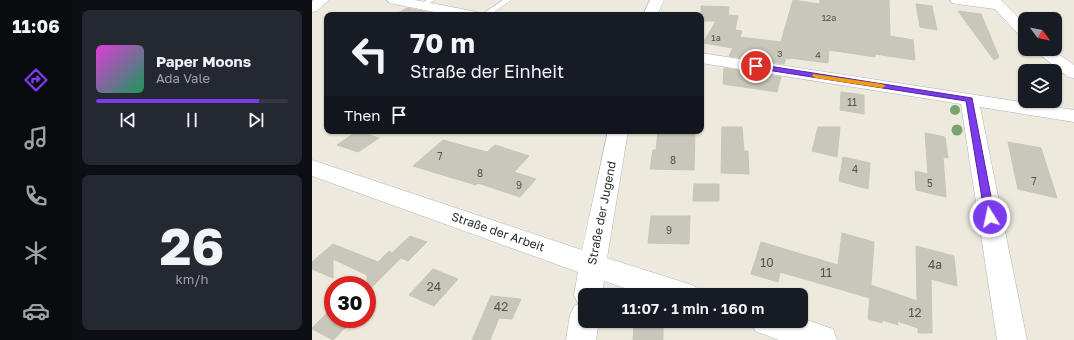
<!DOCTYPE html>
<meta charset="utf-8">
<style>
body{margin:0;font-family:"Golos Text",sans-serif;background:#242831;color:#f1f3f6;height:100vh;display:flex;flex-direction:column;font-size:15px;white-space:nowrap}
*{box-sizing:border-box;margin:0}
p{font-size:13px;color:#9ea1a6}
.icon{flex:none;width:22px;height:22px;fill:none;stroke:currentColor;stroke-width:2;stroke-linecap:round;stroke-linejoin:round}
.map{position:relative;flex:1;overflow:hidden}
.sheet{display:flex;flex-direction:column;gap:10px;padding:10px;background:#0d0f14;width:240px}
.sheet>*{flex:none}
.top-card{position:absolute;left:12px;top:12px;width:380px;height:122px;border-radius:8px;box-shadow:0 1px 3px #0004;background:#171b24;color:#f1f3f6;overflow:hidden}
.needle{width:26px;rotate:122deg}
.buttons{position:absolute;left:706px;top:12px;display:grid;gap:8px}
.buttons a{display:grid;place-items:center;width:44px;height:44px;border-radius:8px;background:#171b24;box-shadow:0 1px 3px #0004;font-size:20px}
.speed{position:absolute;left:12px;top:276px;display:flex;gap:8px;font-size:20px;font-weight:700;text-align:center}
.speed>*{display:grid;place-content:center;width:52px;height:52px;border-radius:50%;background:#171b24;box-shadow:0 1px 3px #0004;line-height:1}
.speed .limit{border:6px solid #d22;background:#fff;color:#111}
.pin{position:absolute;display:grid;place-items:center;width:34px;height:34px;color:#fff;margin:-17px;border:2px solid #fff;border-radius:50%;box-shadow:0 1px 4px #0007}
.me{position:absolute;width:44px;margin:-22px;rotate:350deg;stroke-linejoin:round;filter:drop-shadow(0 0 3px #0008)}
.turn{display:flex;align-items:center;gap:14px;height:84px;padding:0 20px;font-size:18px}
.turn .icon{width:52px;height:52px;stroke-width:2.5}
.turn b{display:block;font-size:28px;line-height:34px}
.then{display:flex;align-items:center;height:38px;padding:0 20px;background:#0003;gap:8px;font-size:15px}
.sheet .widget{flex:1;display:flex;flex-direction:column;justify-content:center;gap:6px;min-width:0;padding:0 14px;border-radius:8px;background:#242831}
.sheet .dial{align-items:center;gap:0}
.dial b{font-size:52px;line-height:1}
.song{display:flex;align-items:center;gap:12px}
.cover{width:48px;height:48px;border-radius:6px;background:linear-gradient(135deg,hsl(300 70% 55%),hsl(150 70% 35%))}
.played{height:4px;border-radius:2px;background:linear-gradient(90deg,#7c3aed 85%,#363941 85%)}
.keys{display:flex;justify-content:space-around;direction:ltr}
.trip{position:absolute;left:266px;top:288px;width:230px;height:40px;border-radius:8px;background:#171b24;box-shadow:0 1px 3px #0004;font-weight:600;line-height:40px;text-align:center}
main{display:flex;flex:1;min-height:0}
.tabs{display:flex;flex-direction:column;width:72px;justify-content:space-around;align-items:center;background:#090b0e;color:#9ea1a6}
.tabs .icon{width:28px;height:28px}
.tabs .current{color:#7c3aed}
.tabs b{font-size:18px;color:#f1f3f6}
.map>svg:first-child{display:block}
.building{fill:#c9c7bb;stroke:#c9c5b6}
.lines{fill:none;stroke-linecap:round;stroke-linejoin:round}
.lane-casing{stroke:#b1b1bf;stroke-width:1}
.street-casing{stroke:#b1b1bf;stroke-width:1}
.lane{fill:#fff;fill-rule:evenodd}
.street{fill:#fff;fill-rule:evenodd}
.tree{fill:#7aa371}
.route{fill:#7c3aed;stroke:#51269a}
.slow{fill:#f59e0b}
.labels{text-anchor:middle;stroke-width:3;stroke-linejoin:round;paint-order:stroke}
.far-number-label{font-size:9px;fill:#52524f}
.number-label{font-size:10px;fill:#52524f}
.street-label{font-size:12px;fill:#2b2b2b;stroke:#fff}
.near-number-label{font-size:12px;fill:#52524f}
</style>
<main>
<nav class="tabs">
<b>11:06</b>
<svg class="icon current" aria-label="directions" viewBox="0 0 24 24"><path d="M12 3l9 9-9 9-9-9zM9 14v-3h6M13 9l2 2-2 2"/></svg>
<svg class="icon" aria-label="music" viewBox="0 0 24 24"><path d="M9 18V5l10-2v13"/><circle cx="6" cy="18" r="3"/><circle cx="16" cy="16" r="3"/></svg>
<svg class="icon" aria-label="phone" viewBox="0 0 24 24"><path d="M5 4h4l2 5-3 2q2 4 5 5l2-3 5 2v4C11 20 4 13 5 4z"/></svg>
<svg class="icon" aria-label="climate" viewBox="0 0 24 24"><path d="M12 3v18M4 7l16 10M4 17L20 7"/></svg>
<svg class="icon" aria-label="car" viewBox="0 0 24 24"><path d="M5 17H2v-5l4-1 3-4h7l3 4 3 1v5h-3M9 17h6M6 11h13"/><circle cx="7" cy="17" r="2"/><circle cx="17" cy="17" r="2"/></svg>
</nav>
<section class="sheet">
<div class="widget">
<div class="song"><i class="cover"></i><div><b>Paper Moons</b><p>Ada Vale</p></div></div>
<div class="played"></div>
<div class="keys"><svg class="icon" aria-label="previous" viewBox="0 0 24 24"><path d="M18 5L8 12l10 7zM5 5v14"/></svg><svg class="icon" aria-label="pause" viewBox="0 0 24 24"><path d="M8 5v14M16 5v14"/></svg><svg class="icon" aria-label="next" viewBox="0 0 24 24"><path d="M6 5l10 7-10 7zM19 5v14"/></svg></div>
</div>
<div class="widget dial"><b>26</b><p>km/h</p></div>
</section>
<div class="map">
<svg width="762" height="340" viewBox="0 0 762 340">
<rect width="100%" height="100%" fill="#ede9dd"/>
<path class="building" d="M 481,0 L 508,4 L 508,0 L 577,0 L 578,36 L 601,40 L 603,60 L 563,54 L 563,57 L 517,50 L 516,63 L 478,58 L 478,59 L 474,58 L 472,64 L 417,56 L 421,48 L 391,43 L 404,21 L 389,21 L 389,6 L 417,7 L 416,15 L 426,16 L 423,30 L 430,31 L 428,37 L 469,42 Z
M 604,4 L 620,6 L 625,30 L 608,27 Z
M 95,8 L 130,15 L 82,15 Z
M 646,11 L 669,14 L 687,57 L 682,60 Z
M 412,68 L 469,77 L 465,92 L 411,84 Z
M 529,92 L 552,95 L 552,114 L 528,110 Z
M 410,127 L 430,127 L 432,151 L 436,151 L 437,174 L 409,173 Z
M 506,127 L 528,127 L 525,157 L 500,151 Z
M 45,131 L 67,138 L 46,152 L 25,145 Z
M 346,131 L 383,131 L 382,170 L 338,169 L 341,150 L 344,150 Z
M 613,133 L 633,137 L 636,158 L 631,157 L 634,197 L 604,190 L 603,171 L 616,174 Z
M 131,140 L 175,152 L 183,145 L 217,156 L 202,172 L 224,179 L 208,197 L 166,183 L 164,185 L 101,166 Z
M 696,142 L 729,148 L 745,198 L 706,189 Z
M 531,157 L 558,163 L 556,189 L 527,181 Z
M 382,184 L 407,184 L 407,201 L 381,201 Z
M 339,216 L 378,216 L 377,244 L 336,243 Z
M 530,233 L 562,242 L 558,298 L 468,272 L 466,282 L 439,274 L 449,242 L 526,265 Z
M 98,236 L 115,242 L 96,261 L 89,258 L 55,292 L 55,275 L 21,259 L 21,278 L 0,269 L 0,262 L 21,244 L 66,262 L 77,251 L 80,253 Z
M 604,246 L 642,256 L 645,286 L 619,279 L 620,333 L 606,333 L 606,328 L 585,321 L 586,325 L 570,320 L 570,323 L 556,319 L 559,285 L 605,301 Z
M 121,269 L 146,279 L 122,306 L 97,295 Z
M 179,296 L 209,299 L 200,319 L 187,318 L 178,340 L 160,340 Z
M 21,307 L 21,319 L 42,319 L 21,340 L 0,329 L 0,328 Z
M 351,325 L 351,340 L 321,340 L 322,326 Z"/>
<g class="lines">
<g class="lane-casing">
<path id="lane" d="M 115,0 L 123,0 L 112,6 L 108,6 L 108,4 Z
M 191,0 L 199,0 L 178,15 L 169,15 Z"/>
</g>
<g class="street-casing">
<path id="street" d="M 2,0 L 17,0 L 5,11 L 0,12 L 0,1 Z
M 75,0 L 103,0 L 160,11 L 165,12 L 167,15 L 138,15 L 82,4 L 77,3 Z
M 338,0 L 352,0 L 345,15 L 331,15 Z
M 638,0 L 689,0 L 713,24 L 713,37 L 708,36 L 683,9 L 645,4 L 640,3 Z
M 721,49 L 739,49 L 762,65 L 762,78 L 756,77 Z
M 389,53 L 762,110 L 762,122 L 668,107 L 715,340 L 685,340 L 649,104 L 389,63 Z
M 296,131 L 316,131 L 295,258 L 383,286 L 387,295 L 333,295 L 292,281 L 290,295 L 273,295 L 273,321 L 287,321 L 284,340 L 254,340 L 258,315 L 263,305 L 266,304 L 262,295 L 266,272 L 0,176 L 0,160 L 270,250 Z
M 489,318 L 521,329 L 525,340 L 467,340 L 443,331 L 439,321 L 489,321 Z"/>
</g>
<use href="#lane" class="lane"/>
<use href="#street" class="street"/>
</g>
<g class="tree">
<circle cx="643" cy="110" r="5"/>
<circle cx="645" cy="130" r="5.5"/>
</g>
<path class="route" d="M 444,64 L 660,98 L 683,217 L 682,220 L 674,220 L 673,217 L 654,101 L 442,68 L 442,65 Z"/>
<path class="slow" d="M 501,74 L 570,84 L 574,86 L 570,88 L 504,78 L 500,76 Z"/>
<g class="labels">
<g class="far-number-label">
<text x="517" y="21">12a</text>
<text x="404" y="41">1a</text>
<text x="468" y="57">3</text>
<text x="506" y="58">4</text>
</g>
<g class="number-label">
<text x="540" y="106">11</text>
<text x="128" y="160">7</text>
<text x="361" y="164">8</text>
<text x="543" y="173">4</text>
<text x="168" y="177">8</text>
<text x="722" y="185">7</text>
<text x="618" y="187">5</text>
<text x="207" y="189">9</text>
<text x="357" y="234">9</text>
</g>
<g class="street-label">
<text transform="translate(290 213) rotate(-79)" y="4">Straße der Jugend</text>
<text transform="translate(186 232) rotate(19)" y="4">Straße der Arbeit</text>
</g>
<g class="near-number-label">
<text x="455" y="267">10</text>
<text x="623" y="269">4a</text>
<text x="514" y="277">11</text>
<text x="122" y="291">24</text>
<text x="189" y="311">42</text>
<text x="603" y="317">12</text>
</g>
</g>
</svg>
<div class="buttons">
<a><svg class="needle" viewBox="-14 -14 28 28"><path d="M0-13l5 13h-10z" fill="#e53935"/><path d="M0 13l5-13h-10z" fill="#9ea1a6"/></svg></a>
<a><svg class="icon" aria-label="layers" viewBox="0 0 24 24"><path d="M12 4l9 5-9 5-9-5zM3 14l9 5 9-5"/></svg></a>
</div>
<div class="speed"><div class="limit">30</div></div>
<div class="pin" style="left:444px;top:66px;background:#d93025"><svg class="icon" aria-label="arrive" viewBox="0 0 24 24"><path d="M6 21V4h12l-3 4 3 4H6"/></svg></div>
<svg class="me" style="left:678px;top:217px" viewBox="-20 -20 40 40"><circle r="17" fill="#7c3aed" stroke="#fff" stroke-width="3"/><path d="M0-11L8 9 0 5-8 9z" fill="#fff"/></svg>
<div class="trip">11:07 · 1 min · 160 m</div>
<div class="top-card">
<div class="turn"><svg class="icon" aria-label="left" viewBox="0 0 24 24"><path d="M17 20v-9H6M10 6l-5 5 5 5"/></svg><div><b>70 m</b>Straße der Einheit</div></div>
<div class="then">Then<svg class="icon" aria-label="arrive" viewBox="0 0 24 24"><path d="M6 21V4h12l-3 4 3 4H6"/></svg></div>
</div>
</div>
</main>
